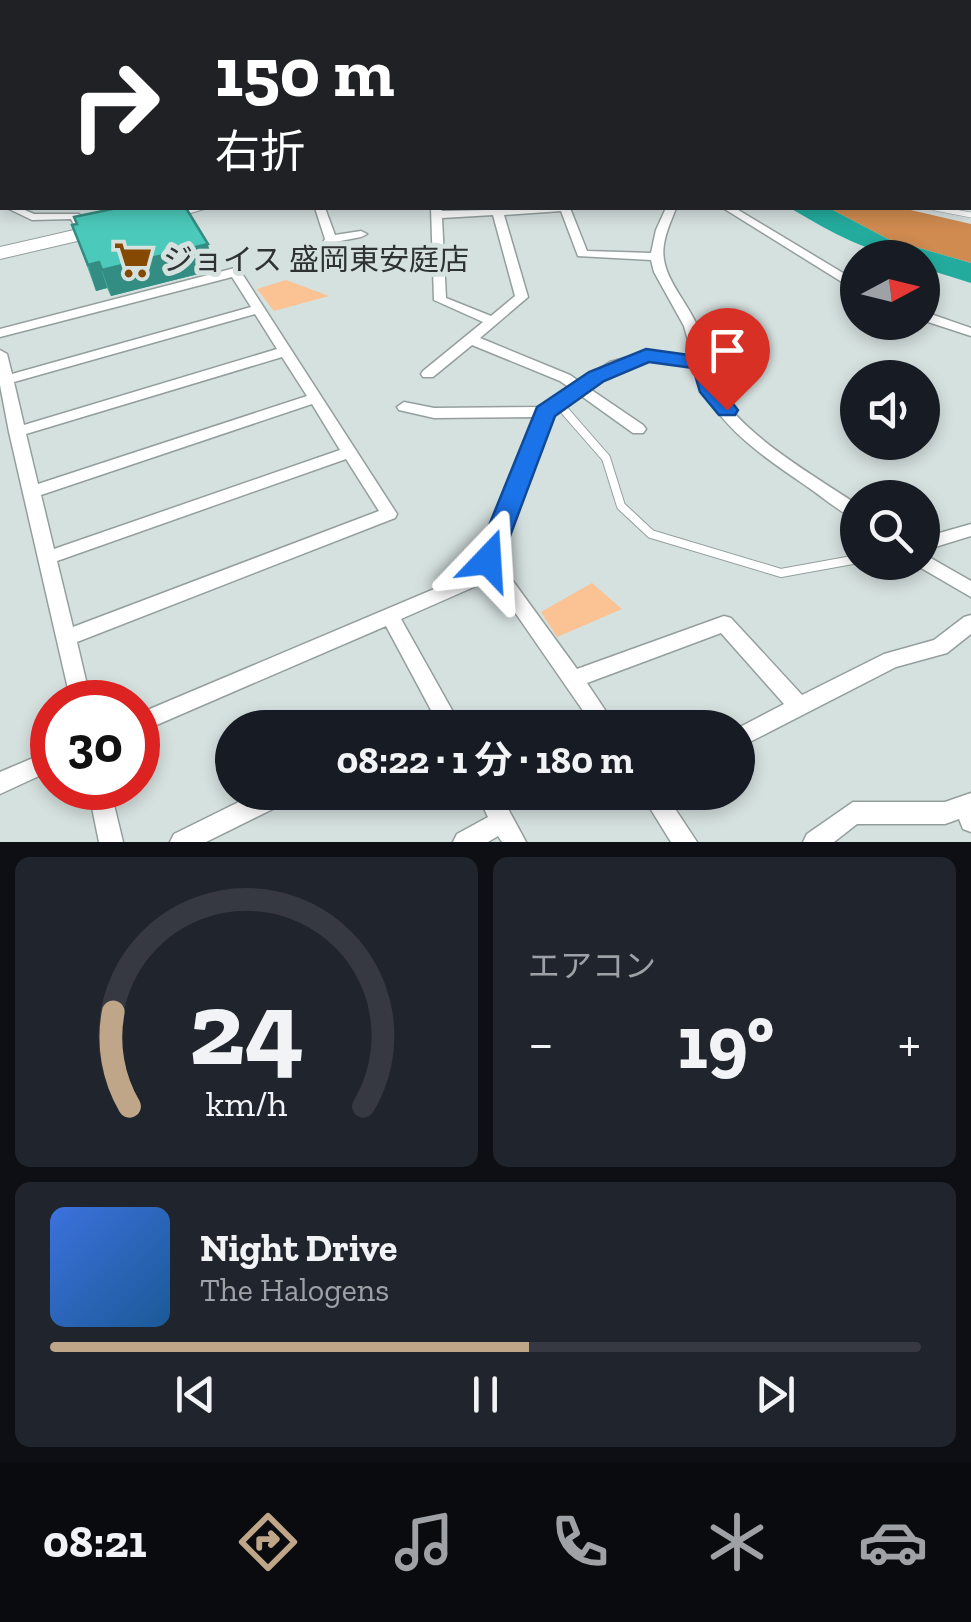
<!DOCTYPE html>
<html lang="ja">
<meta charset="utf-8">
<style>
body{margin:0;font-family:"Zilla Slab","Noto Sans JP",serif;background:#20242c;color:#f1f3f6;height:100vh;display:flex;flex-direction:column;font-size:38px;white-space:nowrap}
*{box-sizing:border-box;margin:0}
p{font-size:32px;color:#9ea1a6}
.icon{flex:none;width:55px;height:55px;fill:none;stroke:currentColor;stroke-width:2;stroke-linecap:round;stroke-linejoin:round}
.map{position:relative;height:842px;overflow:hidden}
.sheet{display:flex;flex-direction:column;gap:15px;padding:15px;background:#0d0f14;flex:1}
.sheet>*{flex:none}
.hud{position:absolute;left:0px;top:0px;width:972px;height:210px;box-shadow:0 5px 15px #0003;background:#202124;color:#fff;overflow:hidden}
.needle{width:65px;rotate:83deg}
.controls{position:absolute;left:840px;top:240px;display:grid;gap:20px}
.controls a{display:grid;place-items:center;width:100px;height:100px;border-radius:50%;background:#171b24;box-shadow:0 5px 15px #0003;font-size:50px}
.speed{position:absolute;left:30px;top:680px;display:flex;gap:20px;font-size:50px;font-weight:700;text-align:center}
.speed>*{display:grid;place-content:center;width:130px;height:130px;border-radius:50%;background:#171b24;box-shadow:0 5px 15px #0003;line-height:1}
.speed .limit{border:15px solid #d22;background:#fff;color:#111}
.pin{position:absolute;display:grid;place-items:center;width:85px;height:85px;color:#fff;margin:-102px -42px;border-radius:50% 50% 50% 0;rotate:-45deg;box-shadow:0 0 10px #0007}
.pin .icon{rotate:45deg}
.me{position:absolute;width:110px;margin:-55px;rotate:20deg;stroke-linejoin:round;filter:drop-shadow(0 0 8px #0008)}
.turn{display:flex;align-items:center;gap:35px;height:210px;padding:0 50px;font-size:45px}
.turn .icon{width:130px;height:130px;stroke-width:2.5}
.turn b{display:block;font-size:70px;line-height:85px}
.big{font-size:75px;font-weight:700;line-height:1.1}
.sheet .card{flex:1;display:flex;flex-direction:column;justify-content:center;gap:15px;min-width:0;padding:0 35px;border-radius:15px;background:#20242c}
.sheet .dial{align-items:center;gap:0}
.dial svg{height:260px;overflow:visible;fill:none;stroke:#363941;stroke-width:7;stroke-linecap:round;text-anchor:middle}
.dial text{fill:#f1f3f6;stroke:none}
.song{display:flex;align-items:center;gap:30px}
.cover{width:120px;height:120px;border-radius:15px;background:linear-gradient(135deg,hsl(220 70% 55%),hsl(210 70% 35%))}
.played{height:10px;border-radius:5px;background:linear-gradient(90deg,#c0a689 55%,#363941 55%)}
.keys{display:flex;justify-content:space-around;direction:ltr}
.heat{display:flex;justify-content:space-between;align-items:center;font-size:55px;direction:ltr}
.sheet .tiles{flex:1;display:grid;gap:15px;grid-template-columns:1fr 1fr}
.card:last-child{grid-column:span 2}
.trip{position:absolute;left:215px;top:710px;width:540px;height:100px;border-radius:50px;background:#171b24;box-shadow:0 5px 15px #0003;font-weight:700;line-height:100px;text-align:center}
.tab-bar{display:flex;height:160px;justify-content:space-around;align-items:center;background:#090b0e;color:#9ea1a6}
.tab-bar .icon{width:70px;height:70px}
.tab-bar .active{color:#c0a689}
.tab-bar b{font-size:45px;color:#f1f3f6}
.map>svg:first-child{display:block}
.green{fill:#fbc293}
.forest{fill:#cf8b50}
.water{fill:#23ac9e}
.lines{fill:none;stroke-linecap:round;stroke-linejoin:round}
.lane-far1-casing{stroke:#949f9d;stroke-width:6}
.lane-casing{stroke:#949f9d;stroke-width:10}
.street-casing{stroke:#949f9d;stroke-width:3}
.highway-casing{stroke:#949f9d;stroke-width:2}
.lane-far1{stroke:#fff;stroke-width:5}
.lane{stroke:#fff;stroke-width:8}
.street{fill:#fff;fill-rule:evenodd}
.highway{fill:#fff;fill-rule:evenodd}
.wall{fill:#40ada0}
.shaded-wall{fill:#348d82}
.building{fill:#4bc9ba;stroke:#348d82;stroke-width:2.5}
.route{fill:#1a73e8;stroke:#114b97;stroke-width:2.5}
.labels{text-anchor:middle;stroke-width:10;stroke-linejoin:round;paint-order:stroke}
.far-poi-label{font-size:30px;fill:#2e3232;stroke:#d5e1df;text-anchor:start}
</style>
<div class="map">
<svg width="971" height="842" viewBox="0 0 971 842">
<rect width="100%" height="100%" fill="#d5e1df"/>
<path class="green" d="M 286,280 L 329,296 L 274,311 L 257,289 Z
M 592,583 L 622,609 L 557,637 L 541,612 Z"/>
<path class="forest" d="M 829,208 L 902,208 L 971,224 L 971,263 L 888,239 Z"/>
<path class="water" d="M 790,208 L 829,208 L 888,239 L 971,263 L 971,283 L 923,268 L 922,258 C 874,258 831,232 790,208 Z"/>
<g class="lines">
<g class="lane-far1-casing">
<path id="lane-far1" d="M 935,208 L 971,215"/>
</g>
<g class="lane-casing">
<path id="lane" d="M 558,403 L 606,458 L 621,506 L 651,534 L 781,573 L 858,559"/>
</g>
<g class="street-casing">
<path id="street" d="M 291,0 L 363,0 L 360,2 L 288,2 Z
M 0,147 L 2,147 L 2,153 L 0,153 Z
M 0,198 L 2,198 L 2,206 L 0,206 Z
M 7,208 L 20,208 L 34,214 L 79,214 L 90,234 L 84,237 L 80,236 L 71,219 L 32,220 Z
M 315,208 L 325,208 L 335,235 L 361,231 L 367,234 L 361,237 L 335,242 L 328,253 L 320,253 L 318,251 L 325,239 Z
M 431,208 L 441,208 L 442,211 L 570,208 L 587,251 L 651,253 L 656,230 L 666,208 L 676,208 C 672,219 666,231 664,244 C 659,273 683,296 695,321 C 705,342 706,366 716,387 C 738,433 815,476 858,505 L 858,520 C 841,513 826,500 812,490 C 766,458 709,423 695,366 L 647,360 L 620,368 L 590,389 L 643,425 L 646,429 L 643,433 L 633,433 L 580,395 L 551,415 L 497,559 L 577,669 L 724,616 L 731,618 L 802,695 L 884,654 L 934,640 L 964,617 L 971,615 L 971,634 L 947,653 L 896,667 L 738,748 L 738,728 L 784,704 L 721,633 L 587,683 L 617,728 L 595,728 L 492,579 L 401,619 L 462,728 L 406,728 L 409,721 L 431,710 L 386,626 L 138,733 L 138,714 L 484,568 L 479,560 L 536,417 L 434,418 L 399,410 L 397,407 L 404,402 L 434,408 L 542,407 L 570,388 L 560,381 L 472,345 L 433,377 L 423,377 L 421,374 L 423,371 L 483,322 L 434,300 ZM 561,211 L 578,256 L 651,260 L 654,272 L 684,326 L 693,358 L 646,352 L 610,362 L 580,382 L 570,375 L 480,338 L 528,297 L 504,215 ZM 493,215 L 515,296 L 491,316 L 446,298 L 442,218 Z
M 723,208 L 735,208 L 858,282 L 858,292 Z
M 235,268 L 241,272 L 397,514 L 395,518 L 77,642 L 91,702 L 71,702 L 9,432 L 0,385 L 0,350 L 7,354 L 12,374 L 251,307 L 232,277 L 0,337 L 0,329 ZM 255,314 L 277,349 L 24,425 L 14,382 ZM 282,357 L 307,396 L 38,484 L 26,434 ZM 312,404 L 340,450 L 54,549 L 41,495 ZM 346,459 L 379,511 L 73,627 L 57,561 Z
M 922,311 L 971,328 L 971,336 L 922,320 Z
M 971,524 L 971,536 L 922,551 L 922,538 Z
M 922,553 L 971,581 L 971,597 L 916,565 L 914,562 L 922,562 Z
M 52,750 L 52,770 L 0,794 L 0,772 Z
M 88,788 L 110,788 L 123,842 L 99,842 Z
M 259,792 L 294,792 L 291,800 L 206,842 L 170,842 L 174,834 Z
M 476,792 L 499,792 L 526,842 L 502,842 L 498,836 L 488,842 L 453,842 L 457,834 L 488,817 Z
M 640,792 L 664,792 L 697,842 L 671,842 Z
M 971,793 L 971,832 L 963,829 L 959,819 L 945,824 L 857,824 L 834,842 L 803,842 L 807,834 L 853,802 L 945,802 Z"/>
</g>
<g class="highway-casing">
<path id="highway" d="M 623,0 L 642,0 L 643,2 L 624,2 Z
M 970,109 L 971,109 L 971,120 L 970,120 Z
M 172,208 L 208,208 L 151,224 L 141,218 Z
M 109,222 L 116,224 L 116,232 L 0,259 L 0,247 Z"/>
</g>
<use href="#lane-far1" class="lane-far1"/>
<use href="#lane" class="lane"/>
<use href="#street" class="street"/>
<use href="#highway" class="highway"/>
</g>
<path class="wall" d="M 0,0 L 28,0 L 24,2 L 2,2 L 2,4 L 0,4 Z
M 190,0 L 247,0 L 218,2 Z
M 72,225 L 214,270 L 111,296 L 107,288 L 96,291 Z"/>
<path class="shaded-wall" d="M 213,0 L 247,0 L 218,2 L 214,2 Z
M 208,244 L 214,270 L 111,296 L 102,270 Z
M 99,262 L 107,288 L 96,291 L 88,265 Z"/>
<path class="building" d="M 117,208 L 186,208 L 208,244 L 102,270 L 99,262 L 88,265 L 72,225 L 77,224 L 74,217 Z"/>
<path class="route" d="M 646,349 L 710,358 L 722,390 L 738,410 L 735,415 L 719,415 L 700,392 L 693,368 L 649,362 L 604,381 L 555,416 L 501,560 L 488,571 L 479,568 L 475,560 L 537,407 L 589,372 Z"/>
<defs>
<g id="supermarket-bare" transform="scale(3)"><path d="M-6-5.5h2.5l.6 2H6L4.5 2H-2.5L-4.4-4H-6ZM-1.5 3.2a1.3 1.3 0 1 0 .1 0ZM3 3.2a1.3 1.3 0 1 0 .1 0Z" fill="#854903" stroke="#d5e1df" stroke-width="2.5" paint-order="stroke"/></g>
</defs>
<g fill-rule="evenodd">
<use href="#supermarket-bare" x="133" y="260"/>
</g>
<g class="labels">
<g class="far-poi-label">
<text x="163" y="270">ジョイス 盛岡東安庭店</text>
</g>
</g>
</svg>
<div class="controls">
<a><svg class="needle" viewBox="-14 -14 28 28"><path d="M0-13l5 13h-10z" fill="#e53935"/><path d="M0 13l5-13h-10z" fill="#9ea1a6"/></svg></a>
<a><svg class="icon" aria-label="sound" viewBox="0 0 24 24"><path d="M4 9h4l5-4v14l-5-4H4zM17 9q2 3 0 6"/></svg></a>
<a><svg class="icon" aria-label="search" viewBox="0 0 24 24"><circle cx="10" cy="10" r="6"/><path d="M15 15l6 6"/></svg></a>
</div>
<div class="speed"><div class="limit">30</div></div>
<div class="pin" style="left:727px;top:410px;background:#d93025"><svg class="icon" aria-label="arrive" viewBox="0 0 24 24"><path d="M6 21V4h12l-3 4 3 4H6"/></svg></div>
<svg class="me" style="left:488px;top:560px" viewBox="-20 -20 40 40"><path d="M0-17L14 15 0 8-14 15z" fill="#1a73e8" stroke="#fff" stroke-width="4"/></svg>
<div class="trip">08:22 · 1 分 · 180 m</div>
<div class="hud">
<div class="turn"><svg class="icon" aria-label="right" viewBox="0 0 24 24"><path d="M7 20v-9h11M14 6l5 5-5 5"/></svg><div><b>150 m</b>右折</div></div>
</div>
</div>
<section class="sheet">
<div class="tiles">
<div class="card dial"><svg viewBox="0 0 100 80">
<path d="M14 69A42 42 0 1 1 86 69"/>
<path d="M14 69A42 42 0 0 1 9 40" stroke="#c0a689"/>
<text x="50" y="56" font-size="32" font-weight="700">24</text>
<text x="50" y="72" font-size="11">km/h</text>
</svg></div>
<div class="card"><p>エアコン</p>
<div class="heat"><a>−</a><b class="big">19°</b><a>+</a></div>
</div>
<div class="card">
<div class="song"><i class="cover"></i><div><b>Night Drive</b><p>The Halogens</p></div></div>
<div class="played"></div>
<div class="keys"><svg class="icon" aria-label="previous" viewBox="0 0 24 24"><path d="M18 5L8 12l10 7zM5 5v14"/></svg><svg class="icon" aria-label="pause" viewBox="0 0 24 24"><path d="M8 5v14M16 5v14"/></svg><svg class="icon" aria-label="next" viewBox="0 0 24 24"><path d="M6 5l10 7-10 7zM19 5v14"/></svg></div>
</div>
</div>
</section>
<nav class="tab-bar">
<b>08:21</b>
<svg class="icon active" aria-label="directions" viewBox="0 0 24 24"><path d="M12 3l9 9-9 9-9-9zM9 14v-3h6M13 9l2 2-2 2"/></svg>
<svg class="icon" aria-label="music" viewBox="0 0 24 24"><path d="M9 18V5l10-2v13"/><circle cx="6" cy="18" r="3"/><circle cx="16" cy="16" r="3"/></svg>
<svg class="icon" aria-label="phone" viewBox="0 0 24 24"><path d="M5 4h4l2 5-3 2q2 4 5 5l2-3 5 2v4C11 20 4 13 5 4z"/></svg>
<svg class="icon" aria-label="climate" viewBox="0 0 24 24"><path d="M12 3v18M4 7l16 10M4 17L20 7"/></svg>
<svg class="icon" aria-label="car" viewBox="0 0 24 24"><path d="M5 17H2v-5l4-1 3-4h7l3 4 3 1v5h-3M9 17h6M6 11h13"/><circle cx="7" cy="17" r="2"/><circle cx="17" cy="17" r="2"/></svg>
</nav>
